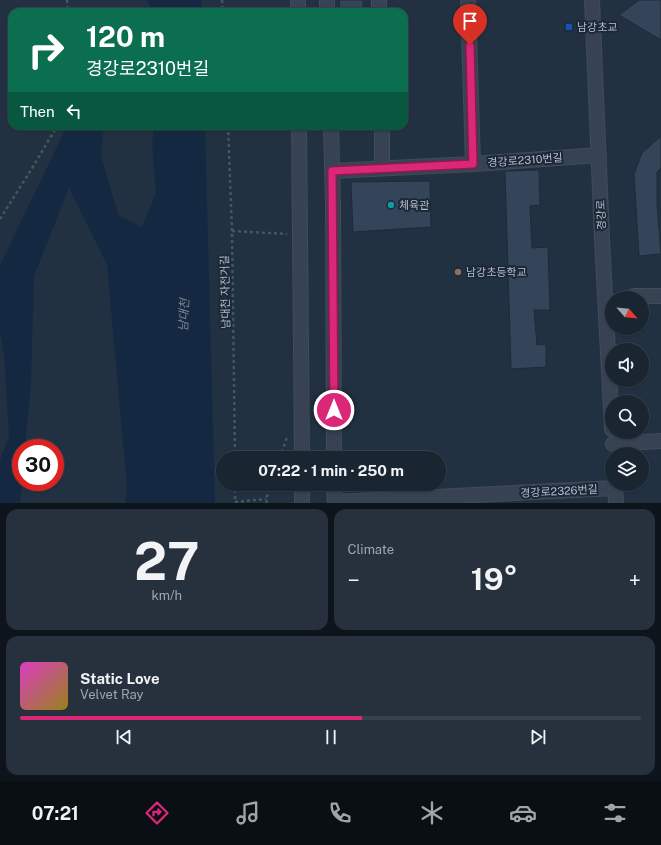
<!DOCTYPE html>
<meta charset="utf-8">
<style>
body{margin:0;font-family:"Public Sans","Noto Sans KR",sans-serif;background:#27313e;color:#f1f3f6;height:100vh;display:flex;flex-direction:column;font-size:15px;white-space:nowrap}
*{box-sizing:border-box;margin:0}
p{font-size:13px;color:#9fa5ac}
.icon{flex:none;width:22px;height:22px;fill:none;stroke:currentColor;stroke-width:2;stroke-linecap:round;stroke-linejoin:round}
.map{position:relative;height:503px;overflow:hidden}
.drawer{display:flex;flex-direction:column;gap:6px;padding:6px;background:#0e141c;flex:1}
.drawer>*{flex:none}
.guide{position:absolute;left:8px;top:8px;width:400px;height:122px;border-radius:12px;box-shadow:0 1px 3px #0004,0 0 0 1px #38424d;background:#0b6e4f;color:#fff;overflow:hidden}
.needle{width:26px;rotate:117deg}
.controls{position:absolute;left:605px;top:291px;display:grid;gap:8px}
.controls a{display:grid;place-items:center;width:44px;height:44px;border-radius:50%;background:#1a2532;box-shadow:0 1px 3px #0004,0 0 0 1px #38424d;font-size:20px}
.speed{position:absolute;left:12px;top:439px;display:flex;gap:8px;font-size:20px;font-weight:700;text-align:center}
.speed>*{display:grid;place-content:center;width:52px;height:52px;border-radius:50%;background:#1a2532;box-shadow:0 1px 3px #0004,0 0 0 1px #38424d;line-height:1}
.speed .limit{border:6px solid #d22;background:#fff;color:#111}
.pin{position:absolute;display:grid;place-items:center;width:34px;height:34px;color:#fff;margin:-41px -17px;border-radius:50% 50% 50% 0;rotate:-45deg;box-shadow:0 0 4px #0007}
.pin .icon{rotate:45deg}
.me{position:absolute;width:44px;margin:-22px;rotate:0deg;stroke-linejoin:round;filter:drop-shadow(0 0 3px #0008)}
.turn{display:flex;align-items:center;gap:14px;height:84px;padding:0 12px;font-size:18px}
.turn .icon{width:52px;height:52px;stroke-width:2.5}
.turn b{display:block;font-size:28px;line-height:34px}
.then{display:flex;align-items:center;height:38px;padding:0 12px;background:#0003;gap:8px;font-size:15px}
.big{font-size:30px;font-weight:700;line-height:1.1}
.drawer .widget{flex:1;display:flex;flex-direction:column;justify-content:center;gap:6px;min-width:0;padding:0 14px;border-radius:12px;background:#27313e}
.drawer .dial{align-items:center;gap:0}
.dial b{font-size:52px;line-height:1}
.song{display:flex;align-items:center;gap:12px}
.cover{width:48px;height:48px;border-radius:6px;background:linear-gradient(135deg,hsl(310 70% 55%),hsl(50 70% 35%))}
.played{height:4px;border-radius:2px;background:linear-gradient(90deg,#db2777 55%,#38424d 55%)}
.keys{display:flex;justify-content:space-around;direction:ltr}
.heat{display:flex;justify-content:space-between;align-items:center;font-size:22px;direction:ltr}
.drawer .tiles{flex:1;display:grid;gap:6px;grid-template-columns:1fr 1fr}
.widget:last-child{grid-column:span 2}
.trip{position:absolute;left:216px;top:451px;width:230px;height:40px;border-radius:20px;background:#1a2532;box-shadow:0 1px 3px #0004,0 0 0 1px #38424d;font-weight:700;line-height:40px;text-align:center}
.tabs{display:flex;height:64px;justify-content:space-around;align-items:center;background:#0a0f14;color:#9fa5ac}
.tabs .icon{width:28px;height:28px}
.tabs .selected{color:#db2777}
.tabs b{font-size:18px;color:#f1f3f6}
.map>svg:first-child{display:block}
.water{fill:#142941}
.building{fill:#344559;stroke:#1e2a39}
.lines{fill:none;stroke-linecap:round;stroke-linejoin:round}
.minor-casing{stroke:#404c5b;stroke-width:16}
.path{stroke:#3e5a5b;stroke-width:2.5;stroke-dasharray:3 3;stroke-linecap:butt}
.minor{stroke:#374352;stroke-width:14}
.route-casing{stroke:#8e194d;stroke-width:10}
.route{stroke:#db2777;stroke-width:7}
.transit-dot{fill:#1a4fb4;stroke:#1c2837;stroke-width:1.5}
.culture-dot{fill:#0f9aa8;stroke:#1c2837;stroke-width:1.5}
.education-dot{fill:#8d6e63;stroke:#1c2837;stroke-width:1.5}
.labels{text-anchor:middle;stroke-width:4;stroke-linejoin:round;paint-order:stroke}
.poi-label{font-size:11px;fill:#b3becc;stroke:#1c2837;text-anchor:start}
.street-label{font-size:11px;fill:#b3becc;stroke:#1c2837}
.water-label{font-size:12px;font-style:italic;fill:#698aaf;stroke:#1c2837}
</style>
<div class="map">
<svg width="661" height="503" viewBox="0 0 661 503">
<rect width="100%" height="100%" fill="#223142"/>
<path class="water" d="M 147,0 L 201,0 L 202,12 L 153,12 Z
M 67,126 L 104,126 L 101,155 L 118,215 L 142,227 L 156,193 L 152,144 L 154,126 L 205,126 L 215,503 L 125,503 L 127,488 L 107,265 L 69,188 L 34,276 L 31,383 L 25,448 L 21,448 L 21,482 L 22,482 L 20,503 L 0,503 L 0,460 L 9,436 L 4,355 L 0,333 L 0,265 Z"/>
<path class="building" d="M 339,0 L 363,0 L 363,12 L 340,12 Z
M 639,0 L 661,0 L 661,40 L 619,15 Z
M 661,136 L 661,168 L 657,172 L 657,203 L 661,254 L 639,256 L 634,174 L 642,153 Z
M 539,170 L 540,205 L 530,206 L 532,248 L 548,247 L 550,310 L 534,310 L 537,345 L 546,344 L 546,367 L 511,369 L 505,171 Z
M 430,181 L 431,227 L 353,232 L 351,182 Z"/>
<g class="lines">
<g class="minor-casing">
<path id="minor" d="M 298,0 L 298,12
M 327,0 L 327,12
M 379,0 L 379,12
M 468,0 L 473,164
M 592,0 L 602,239 L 612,429
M 299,126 L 302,458
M 331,126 L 333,204 L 334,458
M 382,126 L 382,168
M 332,171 L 473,164 L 599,155
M 634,296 L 661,296
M 613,444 L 661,441
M 302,484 L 302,503
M 334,484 L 335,503
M 615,484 L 616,503
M 335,502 L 615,488"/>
</g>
<path class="path" d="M 67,0 L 68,12
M 222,0 L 223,12
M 228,126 L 232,231 L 235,458
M 0,219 L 31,170 L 57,126
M 232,231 L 287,234
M 280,458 L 287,437
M 235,484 L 235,501
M 235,502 L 266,499
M 267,503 L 266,499 L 271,484"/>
<use href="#minor" class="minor"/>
</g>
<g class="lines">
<g class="route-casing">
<path id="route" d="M 334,410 L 332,171 L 473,164 L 470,45"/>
</g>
<use href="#route" class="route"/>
</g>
<rect class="transit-dot" x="565" y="23" width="8" height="8" rx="2"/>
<circle class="culture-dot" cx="391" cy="205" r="4"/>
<circle class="education-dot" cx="458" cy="272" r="4"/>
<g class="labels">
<g class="poi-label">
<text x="577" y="31">남강초교</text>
<text x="399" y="209">체육관</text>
<text x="466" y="276">남강초등학교</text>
</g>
<g class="street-label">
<text transform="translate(525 160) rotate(-4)" y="4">경강로2310번길</text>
<text transform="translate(601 215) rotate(-92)" y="4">경강로</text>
<text transform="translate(225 292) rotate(-91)" y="4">남대천 자전거길</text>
<text transform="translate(559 491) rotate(-3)" y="4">경강로2326번길</text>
</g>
<g class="water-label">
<text transform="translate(184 315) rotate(-87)" y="4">남대천</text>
</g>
</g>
</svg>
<div class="controls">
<a><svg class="needle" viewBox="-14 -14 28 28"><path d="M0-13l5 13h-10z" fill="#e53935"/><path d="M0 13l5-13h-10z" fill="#9fa5ac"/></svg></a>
<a><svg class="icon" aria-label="sound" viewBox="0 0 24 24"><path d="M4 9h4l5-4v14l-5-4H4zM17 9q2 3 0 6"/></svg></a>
<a><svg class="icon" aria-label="search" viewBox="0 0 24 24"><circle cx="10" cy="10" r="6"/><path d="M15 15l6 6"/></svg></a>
<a><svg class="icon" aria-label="layers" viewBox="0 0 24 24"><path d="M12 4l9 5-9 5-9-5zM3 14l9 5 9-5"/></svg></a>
</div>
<div class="speed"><div class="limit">30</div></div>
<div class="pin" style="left:470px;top:45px;background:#d93025"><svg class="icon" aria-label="arrive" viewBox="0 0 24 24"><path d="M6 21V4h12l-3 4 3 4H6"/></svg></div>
<svg class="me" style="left:334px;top:410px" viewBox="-20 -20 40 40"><circle r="17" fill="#db2777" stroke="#fff" stroke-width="3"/><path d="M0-11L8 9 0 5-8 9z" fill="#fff"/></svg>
<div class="trip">07:22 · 1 min · 250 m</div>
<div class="guide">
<div class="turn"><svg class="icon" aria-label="right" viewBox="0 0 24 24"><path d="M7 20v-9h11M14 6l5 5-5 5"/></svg><div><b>120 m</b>경강로2310번길</div></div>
<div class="then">Then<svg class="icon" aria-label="left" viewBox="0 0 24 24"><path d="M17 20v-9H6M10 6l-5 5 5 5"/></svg></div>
</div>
</div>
<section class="drawer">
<div class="tiles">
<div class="widget dial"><b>27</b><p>km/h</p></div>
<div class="widget"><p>Climate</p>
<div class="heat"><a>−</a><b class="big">19°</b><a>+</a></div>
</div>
<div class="widget">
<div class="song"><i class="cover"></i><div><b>Static Love</b><p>Velvet Ray</p></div></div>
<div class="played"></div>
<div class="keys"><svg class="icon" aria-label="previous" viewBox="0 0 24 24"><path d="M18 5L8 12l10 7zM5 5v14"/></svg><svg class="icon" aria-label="pause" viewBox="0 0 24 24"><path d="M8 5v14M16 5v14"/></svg><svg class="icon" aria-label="next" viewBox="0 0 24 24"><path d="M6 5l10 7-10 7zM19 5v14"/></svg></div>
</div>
</div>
</section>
<nav class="tabs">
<b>07:21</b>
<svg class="icon selected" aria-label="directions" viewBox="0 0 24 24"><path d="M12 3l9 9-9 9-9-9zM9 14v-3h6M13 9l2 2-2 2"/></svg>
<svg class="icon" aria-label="music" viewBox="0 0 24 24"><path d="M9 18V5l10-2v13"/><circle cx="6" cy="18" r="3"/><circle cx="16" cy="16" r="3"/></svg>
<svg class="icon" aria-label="phone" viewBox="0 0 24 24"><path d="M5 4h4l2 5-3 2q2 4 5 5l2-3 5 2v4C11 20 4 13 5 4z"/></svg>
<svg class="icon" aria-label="climate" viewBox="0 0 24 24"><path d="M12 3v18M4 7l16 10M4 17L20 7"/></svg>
<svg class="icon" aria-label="car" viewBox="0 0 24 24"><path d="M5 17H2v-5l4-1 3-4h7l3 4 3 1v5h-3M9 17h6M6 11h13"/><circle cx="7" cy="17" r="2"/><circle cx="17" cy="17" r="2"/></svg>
<svg class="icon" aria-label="filters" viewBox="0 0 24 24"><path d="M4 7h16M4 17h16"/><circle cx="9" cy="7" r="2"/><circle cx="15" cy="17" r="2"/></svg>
</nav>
